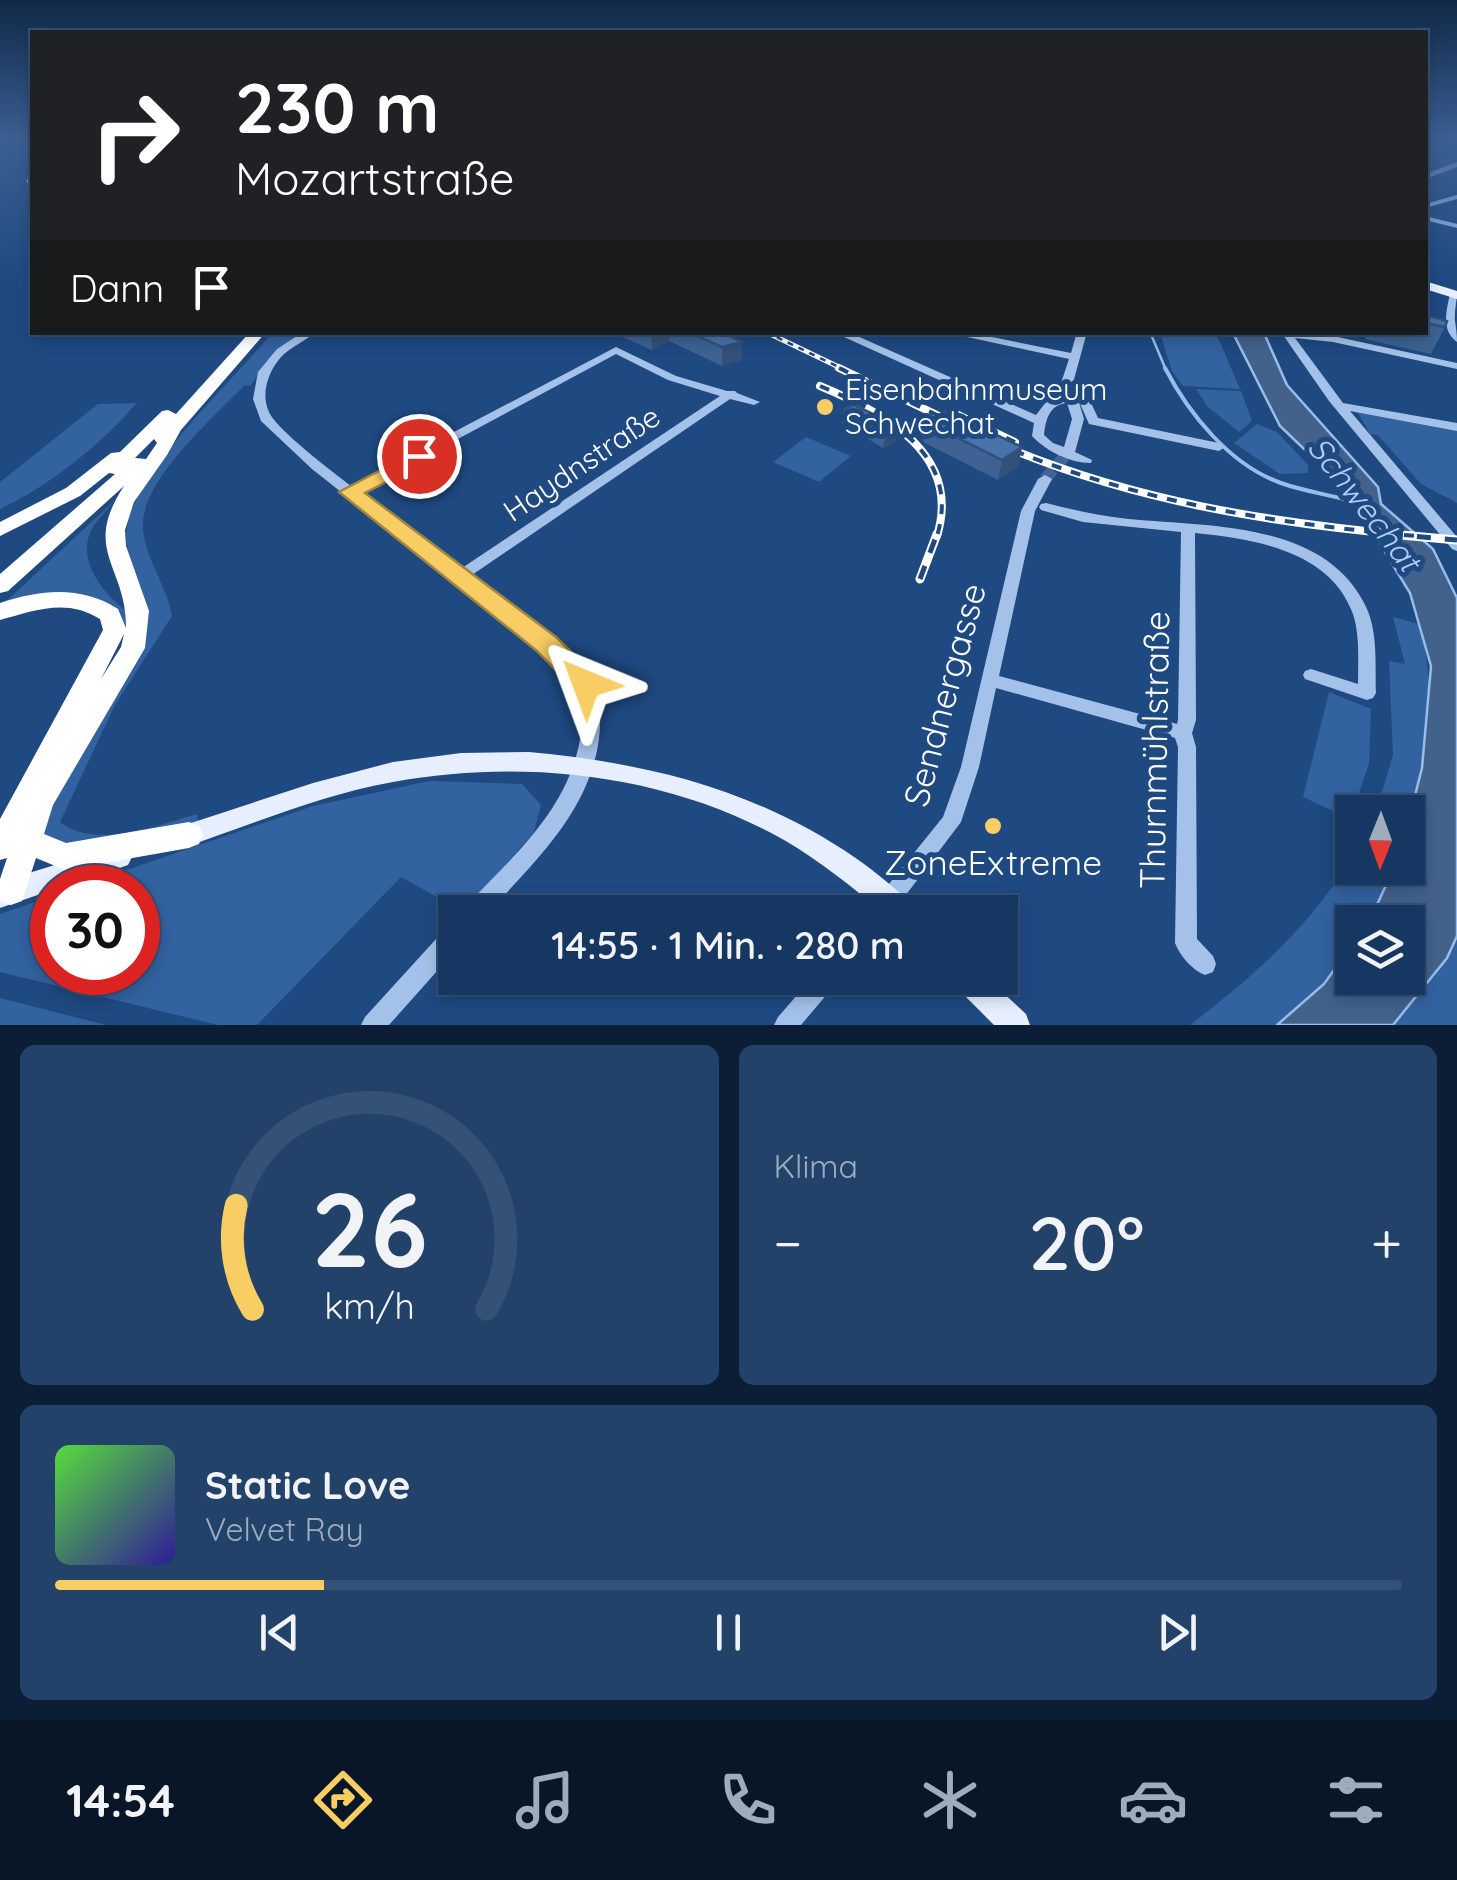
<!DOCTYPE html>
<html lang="de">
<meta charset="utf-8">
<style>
body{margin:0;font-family:Quicksand,sans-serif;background:#23426a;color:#f1f3f6;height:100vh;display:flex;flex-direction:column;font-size:38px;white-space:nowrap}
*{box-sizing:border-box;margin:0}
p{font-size:32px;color:#9eacbd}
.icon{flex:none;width:55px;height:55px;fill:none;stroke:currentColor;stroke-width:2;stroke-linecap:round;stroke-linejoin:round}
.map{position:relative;height:1025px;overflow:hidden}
.details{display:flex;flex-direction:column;gap:20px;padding:20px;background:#0c1e35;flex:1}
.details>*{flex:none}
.banner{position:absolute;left:30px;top:30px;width:1398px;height:305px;border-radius:0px;box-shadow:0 5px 15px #0003,0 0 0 2px #355176;background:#202124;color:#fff;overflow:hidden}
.needle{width:65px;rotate:181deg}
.fabs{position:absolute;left:1335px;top:795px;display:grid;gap:20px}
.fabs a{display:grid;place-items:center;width:90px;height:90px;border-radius:0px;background:#163761;box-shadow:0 5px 15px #0003,0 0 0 2px #355176;font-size:50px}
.speed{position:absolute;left:30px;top:865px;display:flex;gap:20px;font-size:50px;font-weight:700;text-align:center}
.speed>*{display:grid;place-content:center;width:130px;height:130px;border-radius:50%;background:#163761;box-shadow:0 5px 15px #0003,0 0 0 2px #355176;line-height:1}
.speed .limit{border:15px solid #d22;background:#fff;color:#111}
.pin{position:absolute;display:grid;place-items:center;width:85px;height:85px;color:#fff;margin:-42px;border:5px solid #fff;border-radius:50%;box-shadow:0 2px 10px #0007}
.me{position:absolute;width:110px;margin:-55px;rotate:316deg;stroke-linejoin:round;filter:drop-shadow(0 0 8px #0008)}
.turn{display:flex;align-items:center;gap:35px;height:210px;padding:0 40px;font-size:45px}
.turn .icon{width:130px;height:130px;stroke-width:2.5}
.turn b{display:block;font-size:70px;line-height:85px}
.then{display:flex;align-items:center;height:95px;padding:0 40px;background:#0003;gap:20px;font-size:38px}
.big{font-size:75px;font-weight:600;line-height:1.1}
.details .card{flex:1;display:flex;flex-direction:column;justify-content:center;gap:15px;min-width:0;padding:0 35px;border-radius:15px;background:#23426a}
.details .dial{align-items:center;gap:0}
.dial svg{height:260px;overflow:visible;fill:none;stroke:#355176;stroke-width:7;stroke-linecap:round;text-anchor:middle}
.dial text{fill:#f1f3f6;stroke:none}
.song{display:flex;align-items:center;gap:30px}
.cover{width:120px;height:120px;border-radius:15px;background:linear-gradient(135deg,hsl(110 70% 55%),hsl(250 70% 35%))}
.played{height:10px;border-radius:5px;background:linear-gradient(90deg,#f8cd63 20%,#355176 20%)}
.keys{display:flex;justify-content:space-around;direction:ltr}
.heat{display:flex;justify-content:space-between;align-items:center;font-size:55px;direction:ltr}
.details .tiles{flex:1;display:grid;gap:20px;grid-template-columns:1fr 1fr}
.card:last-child{grid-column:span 2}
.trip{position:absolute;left:438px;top:895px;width:580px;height:100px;border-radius:0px;background:#163761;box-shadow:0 5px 15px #0003,0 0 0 2px #355176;font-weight:600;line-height:100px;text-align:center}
.menu{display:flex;height:160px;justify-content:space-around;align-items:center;background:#091627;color:#9eacbd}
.menu .icon{width:70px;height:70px}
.menu .selected{color:#f8cd63}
.menu b{font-size:45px;color:#f1f3f6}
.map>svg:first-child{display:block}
.green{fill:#3262a0}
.water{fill:#42628b;stroke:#97bdea;stroke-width:2.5}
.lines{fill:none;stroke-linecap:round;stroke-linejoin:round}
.stream-far1{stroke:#97bdea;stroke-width:2.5}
.stream{stroke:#97bdea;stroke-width:4}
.minor-tunnel{stroke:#406494;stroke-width:12;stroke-dasharray:12 6;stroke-linecap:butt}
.minor{fill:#a4c2e9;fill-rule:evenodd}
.major{fill:#e7effe;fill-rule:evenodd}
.highway{fill:#fff;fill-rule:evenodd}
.rail-far2-casing{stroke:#fff;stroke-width:5}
.rail-far1-casing{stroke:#fff;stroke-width:8}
.rail-casing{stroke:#fff;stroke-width:9}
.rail-far2{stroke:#1e4981;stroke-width:2.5;stroke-dasharray:6;stroke-linecap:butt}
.rail-far1{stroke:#1e4981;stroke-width:4;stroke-dasharray:10;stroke-linecap:butt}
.rail{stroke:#1e4981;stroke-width:5;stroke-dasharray:14;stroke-linecap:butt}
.wall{fill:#3d6293}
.shaded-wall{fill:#325078}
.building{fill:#4772ab;stroke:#325078;stroke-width:2.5}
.route{fill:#f8cd63;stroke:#a18540;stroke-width:2.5}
.poi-dot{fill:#f8cd63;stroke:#1e4981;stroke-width:4}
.labels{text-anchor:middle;stroke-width:10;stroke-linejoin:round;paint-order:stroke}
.poi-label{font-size:30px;fill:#fff;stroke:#1e4981;text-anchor:start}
.street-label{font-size:30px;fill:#fff;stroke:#1e4981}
.water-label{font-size:32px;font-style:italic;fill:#afcdf0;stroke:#1e4981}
.near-street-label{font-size:35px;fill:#fff;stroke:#1e4981}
.near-poi-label{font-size:35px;fill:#fff;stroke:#1e4981}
</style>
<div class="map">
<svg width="1457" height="1025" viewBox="0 0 1457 1025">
<rect width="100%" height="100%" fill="#1e4981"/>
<path class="green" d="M 272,333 L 299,333 L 262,367 L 251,386 L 245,385 C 215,416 139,482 143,528 C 145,559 167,585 172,616 L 115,705 L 60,822 C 96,850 159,825 197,814 L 198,822 L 86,849 L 48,839 L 43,831 L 48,808 L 144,640 C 155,595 126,576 126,537 C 126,477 234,380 272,333 Z
M 1160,333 L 1216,333 L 1240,389 L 1183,386 L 1172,371 Z
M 1196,389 L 1241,391 L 1252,421 L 1239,432 L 1207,406 Z
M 137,403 C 100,445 51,485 0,509 L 0,482 L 98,404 Z
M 1357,411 L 1457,430 L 1457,503 L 1421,484 L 1378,435 L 1370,434 Z
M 1257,424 L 1277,432 L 1308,465 L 1308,473 L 1280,474 L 1234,443 Z
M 806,437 L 851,456 L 819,482 L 773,462 Z
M 115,500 C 108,510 94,522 90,533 C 78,563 104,593 125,610 L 127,629 C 100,577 46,597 0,607 Z
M 1393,617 L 1419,624 C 1439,691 1425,756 1408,823 L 1408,812 L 1376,812 L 1393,755 L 1389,661 L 1405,664 Z
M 1329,692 L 1371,709 L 1369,764 L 1350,819 L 1303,797 Z
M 429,781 L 522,784 L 541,805 L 534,832 L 464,912 L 401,877 L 257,1025 L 218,1025 L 0,972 L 0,914 L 52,896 L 52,972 L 138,972 L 138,888 L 77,887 L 313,806 Z
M 1352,858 L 1352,868 L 1394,868 L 1369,922 L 1352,922 C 1352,962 1311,1006 1277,1025 L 1190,1025 C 1256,974 1307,929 1352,858 Z
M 1457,936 L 1457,1025 L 1393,1025 L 1447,958 Z
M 0,998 L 106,1025 L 0,1025 Z"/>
<path class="water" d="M 1233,333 L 1264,333 L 1287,385 L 1378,487 L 1381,504 L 1433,549 L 1457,598 L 1457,936 L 1447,958 L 1393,1025 L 1277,1025 L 1324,984 L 1352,945 L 1352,978 L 1408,978 L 1408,922 L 1369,922 L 1394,868 L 1408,868 L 1408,823 L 1422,768 L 1431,666 L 1410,593 L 1347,490 L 1280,426 Z"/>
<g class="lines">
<path class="stream-far1" d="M 1150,332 L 1166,370"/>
<path class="stream" d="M 1165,368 C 1189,414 1230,465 1281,483 C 1306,492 1333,495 1358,503"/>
<path class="minor-tunnel" d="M 1045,479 L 1070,450"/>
<path class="minor" d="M 1457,162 L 1457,167 L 1425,179 L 1425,174 Z
M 1457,195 L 1457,199 L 1425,208 L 1425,204 Z
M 1425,216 L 1457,224 L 1457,228 L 1425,220 Z
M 1455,291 L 1457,292 C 1457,301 1454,312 1455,321 C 1456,328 1457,334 1457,342 C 1441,330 1446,312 1450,294 Z
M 303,332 L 316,332 C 306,340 293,346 283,355 C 269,369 260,393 269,412 C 277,430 333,472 351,486 L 616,347 L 676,376 L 727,391 L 735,391 L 737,393 L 760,402 L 754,405 L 730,399 L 469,577 L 582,665 C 586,671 591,678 594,685 C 601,701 601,720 599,738 C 590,811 535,861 489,912 L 464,912 L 467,905 C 516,853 571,807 581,733 C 584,711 581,692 570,673 L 312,469 L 261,421 L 253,399 L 258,372 L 277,349 ZM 616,354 L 668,380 L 720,396 L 459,570 L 359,492 Z
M 833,332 L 848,332 L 1036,415 L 1046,402 L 1065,396 L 1061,383 L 1069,359 L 944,332 L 967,332 L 1071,353 L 1077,332 L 1087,332 L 1073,383 L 1075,391 L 1087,394 L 1098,418 L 1219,443 L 1225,447 L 1219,451 L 1089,424 L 1078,399 L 1084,419 L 1075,452 L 1092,460 L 1091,463 C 1070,463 1046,451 1032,436 L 1034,423 ZM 1067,403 L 1072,419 L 1064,447 L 1053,443 L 1044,435 C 1046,419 1049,405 1067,403 Z
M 1281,332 L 1333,336 L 1457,363 L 1457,369 L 1333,342 L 1295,338 L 1343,403 L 1457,423 L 1457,431 L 1350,411 L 1457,537 L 1457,551 L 1452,549 L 1329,401 Z
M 1045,475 L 1052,479 L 1035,511 L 999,676 L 1177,724 L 1178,720 L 1181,532 L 1083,522 L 1041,510 L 1039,507 L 1041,504 L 1046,503 C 1074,510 1100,516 1129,519 C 1211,527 1327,521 1367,609 C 1378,634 1375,666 1376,693 L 1373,698 L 1367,700 L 1305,679 L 1303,675 L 1305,671 L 1311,669 L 1358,684 C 1358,661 1360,636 1353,614 C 1330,550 1253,539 1195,533 L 1196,720 L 1192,733 L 1196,747 L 1197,939 L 1213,956 L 1216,964 L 1213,972 L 1205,975 C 1192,970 1180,956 1175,943 L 1178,747 L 1175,738 L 996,688 L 979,767 L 961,822 L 893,912 L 869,912 L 872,905 L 943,817 L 961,767 L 1021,511 L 1038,479 Z
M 455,924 L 455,951 L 389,1025 L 361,1025 L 365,1017 L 447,927 Z
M 812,978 L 837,978 L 834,986 L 801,1025 L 774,1025 L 778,1017 Z"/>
<path class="major" d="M 1425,281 L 1457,291 L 1457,299 L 1425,289 Z
M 529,752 C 649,763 757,790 857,859 C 876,872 894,888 912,903 L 916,912 L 882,912 C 851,886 820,861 784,840 C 668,774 523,758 393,782 C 320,795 251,825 182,848 L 173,845 L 169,837 L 173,829 L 182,826 L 313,783 L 393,762 L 461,753 Z
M 119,845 L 128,849 L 132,857 L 128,865 L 62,888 L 52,888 L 52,890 L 0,908 L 0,882 Z
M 953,978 L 987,978 L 1026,1014 L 1030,1025 L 994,1025 L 957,988 Z"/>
<path class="highway" d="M 250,332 L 266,332 L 181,430 L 167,455 L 134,502 L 125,530 L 126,546 L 149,611 L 145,648 L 53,805 L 44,834 L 66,843 L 189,822 L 199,826 L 203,835 L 199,844 L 189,848 L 65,870 L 36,858 L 22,901 L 11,905 L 0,901 L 0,879 L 7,858 L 0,860 L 0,819 L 103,630 L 100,619 C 67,598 35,610 0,620 L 0,603 C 41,590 80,585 118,609 L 126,628 C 127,566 81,551 124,486 L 8,591 L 0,593 L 0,574 L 115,474 L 109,473 L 80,496 L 0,536 L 0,522 L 66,488 L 111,453 L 120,452 L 162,411 L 168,410 L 176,414 ZM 154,439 L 157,443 L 146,459 L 135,458 ZM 124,634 L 121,647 L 101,679 Z"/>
<g class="rail-far2-casing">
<path id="rail-far2" d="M 29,181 L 32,184
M 766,332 L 845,370"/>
</g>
<g class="rail-far1-casing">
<path id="rail-far1" d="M 839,368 L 964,428
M 820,386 C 885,413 962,454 937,536
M 952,412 L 1015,442
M 996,443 C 1131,501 1270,523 1416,536"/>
</g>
<g class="rail-casing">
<path id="rail" d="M 1389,534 L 1457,540
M 920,579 L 937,534"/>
</g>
<use href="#rail-far2" class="rail-far2"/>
<use href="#rail-far1" class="rail-far1"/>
<use href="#rail" class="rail"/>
</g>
<path class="wall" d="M 1425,315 L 1445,327 L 1431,354 L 1365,339 L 1369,332 L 1425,332 Z
M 611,332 L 721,332 L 742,342 L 742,360 L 722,366 L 669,341 L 652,350 Z
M 844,409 L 896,441 L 883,448 L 842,423 Z
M 926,422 L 1022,447 L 1018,467 L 998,480 L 923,442 Z"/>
<path class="shaded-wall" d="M 651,332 L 669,332 L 669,341 L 652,350 Z
M 742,342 L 742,360 L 722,366 L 722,347 Z
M 898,426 L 896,441 L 883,448 L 885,434 Z
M 1022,447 L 1018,467 L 998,480 L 1002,460 Z"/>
<path class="building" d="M 1425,315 L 1447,321 L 1445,327 L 1425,323 Z
M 688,332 L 721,332 L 742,342 L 722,347 Z
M 854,405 L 898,426 L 885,434 L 844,409 Z
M 946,411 L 1022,447 L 1002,460 L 926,422 Z"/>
<linearGradient id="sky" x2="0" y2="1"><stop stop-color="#102847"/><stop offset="0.49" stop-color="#3b5f92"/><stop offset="1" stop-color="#3b5f92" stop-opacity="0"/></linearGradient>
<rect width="1457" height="283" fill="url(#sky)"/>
<path class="route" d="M 419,450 L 427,452 L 427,461 L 365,493 L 556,637 L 596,676 L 600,684 L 596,691 L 576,691 L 537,651 L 339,492 Z"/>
<g class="poi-dot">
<circle cx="825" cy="407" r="10"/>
<circle cx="993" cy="826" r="10"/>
</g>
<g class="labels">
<g class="poi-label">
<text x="845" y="400">Eisenbahnmuseum<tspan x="845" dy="34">Schwechat</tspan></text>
</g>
<g class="street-label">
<text transform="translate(582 464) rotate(-34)" y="10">Haydnstraße</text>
</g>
<g class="water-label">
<text transform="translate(1364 504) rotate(52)" y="11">Schwechat</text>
</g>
<g class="near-street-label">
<text transform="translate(945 695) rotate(-75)" y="12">Sendnergasse</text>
<text transform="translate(1155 750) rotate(-89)" y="12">Thurnmühlstraße</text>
</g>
<g class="near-poi-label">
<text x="993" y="875">ZoneExtreme</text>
</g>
</g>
</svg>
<div class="fabs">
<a><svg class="needle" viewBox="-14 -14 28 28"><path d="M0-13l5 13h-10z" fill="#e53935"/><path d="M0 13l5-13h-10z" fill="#9eacbd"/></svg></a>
<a><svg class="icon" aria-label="layers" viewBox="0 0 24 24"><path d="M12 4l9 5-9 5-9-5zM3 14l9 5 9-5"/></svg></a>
</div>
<div class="speed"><div class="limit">30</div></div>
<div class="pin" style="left:419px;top:456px;background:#d93025"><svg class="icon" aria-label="arrive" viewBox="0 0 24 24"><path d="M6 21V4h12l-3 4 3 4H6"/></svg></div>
<svg class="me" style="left:586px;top:684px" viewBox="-20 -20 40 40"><path d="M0-17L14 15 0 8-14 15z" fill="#f8cd63" stroke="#fff" stroke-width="4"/></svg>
<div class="trip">14:55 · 1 Min. · 280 m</div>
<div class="banner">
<div class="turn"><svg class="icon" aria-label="right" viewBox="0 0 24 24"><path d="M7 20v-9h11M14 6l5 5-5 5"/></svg><div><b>230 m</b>Mozartstraße</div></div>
<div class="then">Dann<svg class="icon" aria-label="arrive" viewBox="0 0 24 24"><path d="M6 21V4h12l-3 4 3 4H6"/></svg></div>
</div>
</div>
<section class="details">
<div class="tiles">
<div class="card dial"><svg viewBox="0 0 100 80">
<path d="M14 69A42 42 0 1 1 86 69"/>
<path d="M14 69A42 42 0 0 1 9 37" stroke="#f8cd63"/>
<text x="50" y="56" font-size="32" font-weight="700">26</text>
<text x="50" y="72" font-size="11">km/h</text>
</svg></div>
<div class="card"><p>Klima</p>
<div class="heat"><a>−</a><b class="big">20°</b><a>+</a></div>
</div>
<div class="card">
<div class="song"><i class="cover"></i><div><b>Static Love</b><p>Velvet Ray</p></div></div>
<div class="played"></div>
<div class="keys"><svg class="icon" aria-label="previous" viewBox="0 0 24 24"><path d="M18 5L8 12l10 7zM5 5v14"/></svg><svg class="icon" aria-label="pause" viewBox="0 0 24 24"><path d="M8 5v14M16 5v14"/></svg><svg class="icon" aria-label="next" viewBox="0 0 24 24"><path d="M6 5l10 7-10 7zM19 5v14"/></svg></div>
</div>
</div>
</section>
<nav class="menu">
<b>14:54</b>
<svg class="icon selected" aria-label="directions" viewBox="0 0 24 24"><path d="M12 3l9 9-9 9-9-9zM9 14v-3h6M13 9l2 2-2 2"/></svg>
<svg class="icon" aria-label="music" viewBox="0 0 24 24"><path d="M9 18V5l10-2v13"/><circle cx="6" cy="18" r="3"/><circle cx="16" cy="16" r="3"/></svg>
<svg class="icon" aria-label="phone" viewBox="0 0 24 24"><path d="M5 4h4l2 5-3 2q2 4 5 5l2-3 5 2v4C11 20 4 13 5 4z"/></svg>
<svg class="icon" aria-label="climate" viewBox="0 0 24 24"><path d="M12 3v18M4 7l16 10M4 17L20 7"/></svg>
<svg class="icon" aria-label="car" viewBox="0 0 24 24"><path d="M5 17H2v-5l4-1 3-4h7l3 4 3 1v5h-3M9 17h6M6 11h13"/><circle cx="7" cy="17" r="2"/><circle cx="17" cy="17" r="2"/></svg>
<svg class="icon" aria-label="filters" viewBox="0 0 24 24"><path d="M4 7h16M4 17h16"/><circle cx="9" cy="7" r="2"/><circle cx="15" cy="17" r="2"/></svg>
</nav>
